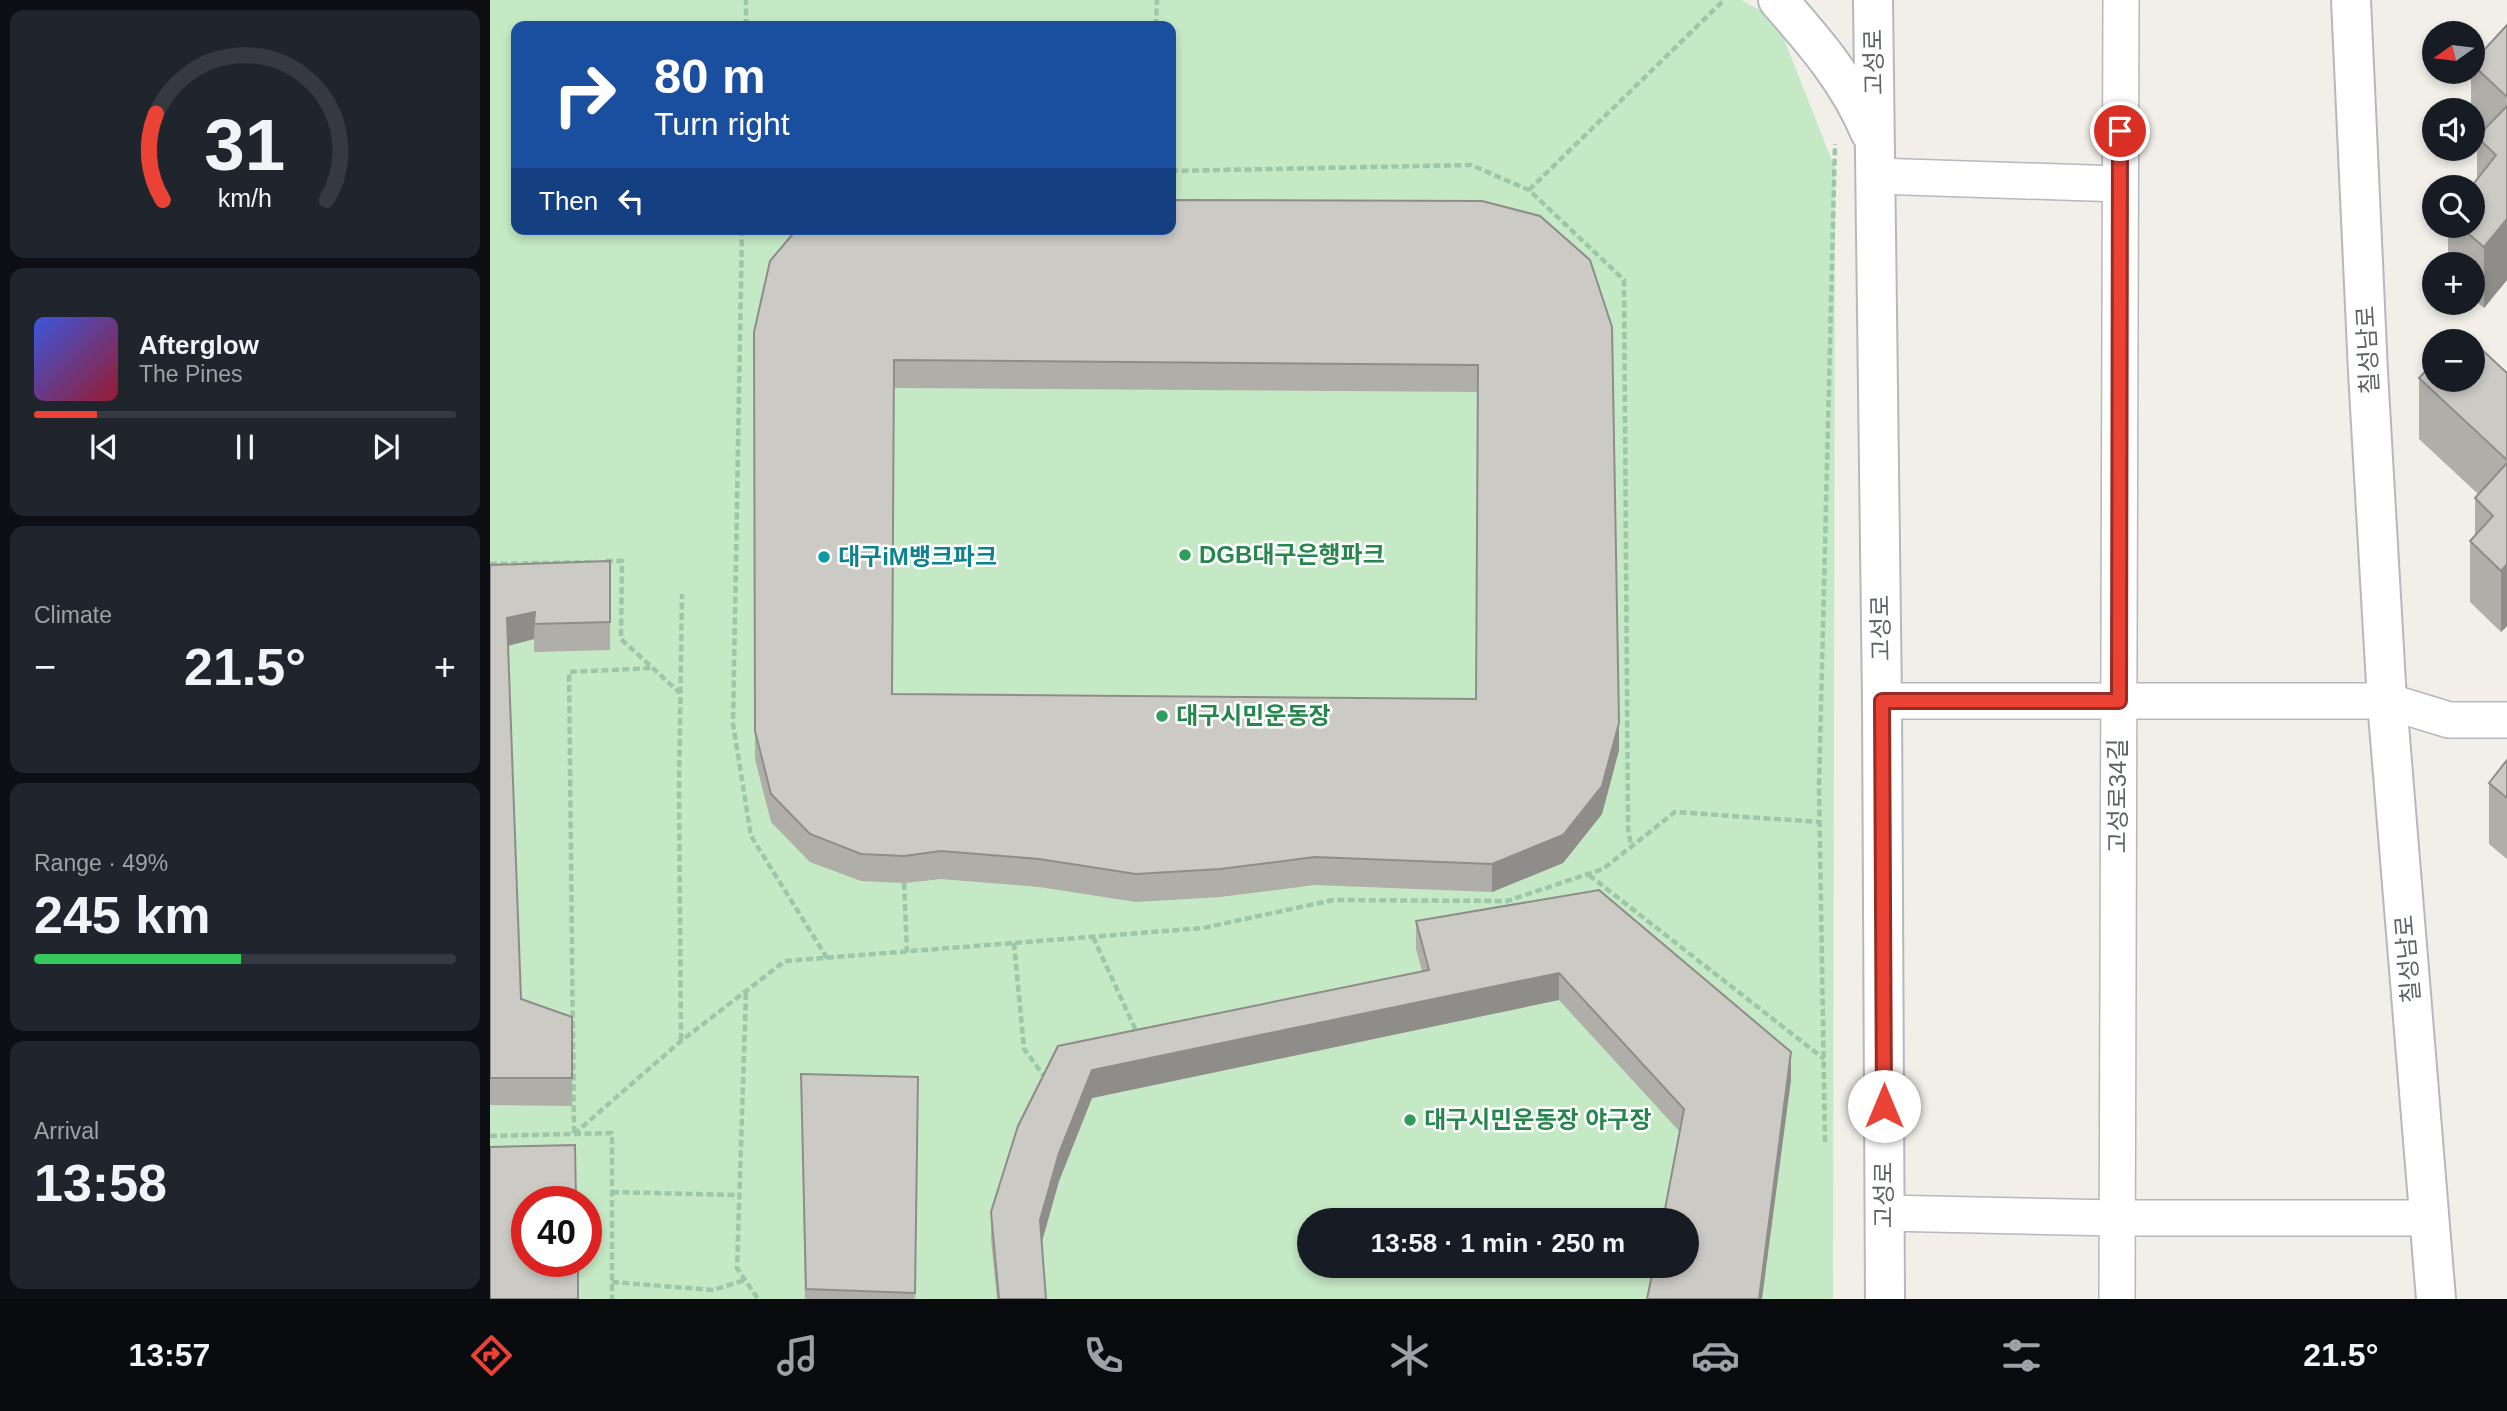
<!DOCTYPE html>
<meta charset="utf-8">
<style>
body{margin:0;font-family:Helvetica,"Noto Sans KR",sans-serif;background:#20242c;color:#f1f3f6;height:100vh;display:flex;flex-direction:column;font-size:26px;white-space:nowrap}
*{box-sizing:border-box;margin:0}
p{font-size:23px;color:#9ea1a6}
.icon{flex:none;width:38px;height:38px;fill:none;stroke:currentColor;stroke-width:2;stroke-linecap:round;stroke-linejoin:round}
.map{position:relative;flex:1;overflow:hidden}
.side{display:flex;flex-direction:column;gap:10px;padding:10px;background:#0d0f14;width:490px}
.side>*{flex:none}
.top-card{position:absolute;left:21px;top:21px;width:665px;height:214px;border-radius:14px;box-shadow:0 4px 10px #0003;background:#1a4fa0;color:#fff;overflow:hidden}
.needle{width:46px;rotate:256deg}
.fabs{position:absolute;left:1932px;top:21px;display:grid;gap:14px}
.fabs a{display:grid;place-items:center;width:63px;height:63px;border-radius:50%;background:#171b24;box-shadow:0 4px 10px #0003;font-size:35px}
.speed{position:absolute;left:21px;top:1186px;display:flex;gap:14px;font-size:35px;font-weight:700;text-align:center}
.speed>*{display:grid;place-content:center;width:91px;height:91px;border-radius:50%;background:#171b24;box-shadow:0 4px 10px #0003;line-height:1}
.speed .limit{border:10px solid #d22;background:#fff;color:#111}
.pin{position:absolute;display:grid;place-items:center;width:60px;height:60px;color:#fff;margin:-30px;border:4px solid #fff;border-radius:50%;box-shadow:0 2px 7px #0007}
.me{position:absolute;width:77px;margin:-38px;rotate:0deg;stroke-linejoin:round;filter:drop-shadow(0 0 5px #0008)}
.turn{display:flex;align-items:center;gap:24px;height:147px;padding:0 28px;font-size:32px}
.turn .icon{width:91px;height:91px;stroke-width:2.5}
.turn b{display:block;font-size:49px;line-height:60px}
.then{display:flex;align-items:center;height:66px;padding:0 28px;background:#0003;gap:14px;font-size:26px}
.big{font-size:52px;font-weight:700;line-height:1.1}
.side .tile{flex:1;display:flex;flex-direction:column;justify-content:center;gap:10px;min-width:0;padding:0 24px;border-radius:14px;background:#20242c}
.side .dial{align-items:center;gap:0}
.dial svg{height:182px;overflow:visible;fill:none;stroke:#363941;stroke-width:7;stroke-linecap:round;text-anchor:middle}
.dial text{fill:#f1f3f6;stroke:none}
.song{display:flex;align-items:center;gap:21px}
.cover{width:84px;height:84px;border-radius:10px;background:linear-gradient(135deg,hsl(230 70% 55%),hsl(350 70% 35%))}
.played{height:7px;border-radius:4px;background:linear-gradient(90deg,#ea4335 15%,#363941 15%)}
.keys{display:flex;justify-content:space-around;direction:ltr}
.heat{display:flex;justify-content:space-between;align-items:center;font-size:38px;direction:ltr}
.charge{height:10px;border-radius:5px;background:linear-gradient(90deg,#34c759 49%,#363941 0)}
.trip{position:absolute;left:807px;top:1208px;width:402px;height:70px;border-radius:35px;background:#171b24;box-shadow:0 4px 10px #0003;font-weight:700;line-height:70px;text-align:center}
.dock{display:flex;height:112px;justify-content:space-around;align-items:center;background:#090b0e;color:#9ea1a6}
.dock .icon{width:49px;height:49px}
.dock .on{color:#ea4335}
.dock b{font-size:32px;color:#f1f3f6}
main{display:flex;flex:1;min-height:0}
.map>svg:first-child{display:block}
.green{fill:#c5e8c5;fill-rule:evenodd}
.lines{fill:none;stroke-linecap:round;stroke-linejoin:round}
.minor-casing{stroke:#b5b8bc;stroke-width:38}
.tertiary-casing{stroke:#b5b8bc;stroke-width:42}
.path{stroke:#9cc7a9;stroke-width:4.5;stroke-dasharray:7 3.5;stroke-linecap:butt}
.minor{stroke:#fff;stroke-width:35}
.tertiary{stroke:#fff;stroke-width:38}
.wall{fill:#afaea9;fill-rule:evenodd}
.shaded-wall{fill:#8f8d8a}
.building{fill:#cccac5;stroke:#8f8d8a;stroke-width:2;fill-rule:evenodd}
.route-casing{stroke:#982c22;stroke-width:18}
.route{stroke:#ea4335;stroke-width:12}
.leisure-dot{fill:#2e9e5b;stroke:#fff;stroke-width:2.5}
.culture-dot{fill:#0f9aa8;stroke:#fff;stroke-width:2.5}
.labels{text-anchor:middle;stroke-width:5;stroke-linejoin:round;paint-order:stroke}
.street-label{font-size:24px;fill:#5f6368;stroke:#fff}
.leisure-label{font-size:24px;font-weight:bold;fill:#27864d;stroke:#fff;text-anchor:start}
.culture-label{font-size:24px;font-weight:bold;fill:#0d838f;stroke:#fff;text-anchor:start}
</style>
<main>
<section class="side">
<div class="tile dial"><svg viewBox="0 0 100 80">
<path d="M14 69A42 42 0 1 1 86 69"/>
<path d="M14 69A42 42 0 0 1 11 31" stroke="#ea4335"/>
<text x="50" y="56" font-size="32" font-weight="700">31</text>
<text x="50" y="72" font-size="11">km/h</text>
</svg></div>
<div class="tile">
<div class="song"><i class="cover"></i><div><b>Afterglow</b><p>The Pines</p></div></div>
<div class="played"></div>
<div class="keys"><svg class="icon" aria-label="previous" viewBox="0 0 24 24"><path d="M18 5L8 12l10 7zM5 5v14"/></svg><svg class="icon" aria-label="pause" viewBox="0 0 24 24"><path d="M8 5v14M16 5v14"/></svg><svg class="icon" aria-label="next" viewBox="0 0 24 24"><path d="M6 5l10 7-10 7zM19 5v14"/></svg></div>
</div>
<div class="tile"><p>Climate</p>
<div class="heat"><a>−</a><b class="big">21.5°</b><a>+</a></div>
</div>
<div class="tile"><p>Range · 49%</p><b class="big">245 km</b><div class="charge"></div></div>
<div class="tile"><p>Arrival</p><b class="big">13:58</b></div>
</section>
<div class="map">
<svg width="2017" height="1299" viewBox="0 0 2017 1299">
<rect width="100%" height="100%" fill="#f1efe8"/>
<path class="green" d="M 0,0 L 1251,0 L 1286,19 L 1345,168 L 1343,1299 L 0,1299 ZM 26,26 L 681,26 L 681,229 L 26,229 ZM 37,1202 L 96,1202 L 96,1262 L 37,1262 ZM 819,1220 L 1197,1220 L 1197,1265 L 819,1265 Z"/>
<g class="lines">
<g class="minor-casing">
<path id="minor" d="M 1386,176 L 1630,184
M 1392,701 L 1897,701 L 1959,720 L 2017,720
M 1395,1213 L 1627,1218 L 1939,1218
M 1627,1299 L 1631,0"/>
</g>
<g class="tertiary-casing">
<path id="tertiary" d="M 1288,0 C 1324,41 1359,81 1380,132
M 1383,0 L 1392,701 L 1395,1299
M 1861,0 L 1878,372 L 1897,701 L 1946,1299"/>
</g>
<path class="path" d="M 256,26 L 256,0
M 666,26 L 667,0
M 681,171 L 981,165 L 1039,190 L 1134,280 L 1138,828 L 1141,846
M 1039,190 L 1234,0
M 252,229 L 243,724 L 261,836 L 337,958
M 116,561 L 132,561 L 131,639 L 190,693
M 0,564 L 107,562
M 1099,875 L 1334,1059
M 414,883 L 417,952
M 603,937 L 648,1035
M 524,943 L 534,1049 L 557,1080
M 256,993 L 247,1268 L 268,1299
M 191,1040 L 189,789 L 192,594
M 84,1133 L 79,672 L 163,668
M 84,1134 L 191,1041 L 295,961 L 713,928 L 843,900 L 1017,901 L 1113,869 L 1185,812 L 1329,822
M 0,1136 L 122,1133 L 122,1299
M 1335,1142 L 1329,787 L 1345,144
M 122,1192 L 249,1195
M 122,1282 L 223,1290 L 255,1280"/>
<use href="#minor" class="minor"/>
<use href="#tertiary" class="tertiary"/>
</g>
<path class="wall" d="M 2017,25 L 2017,280 L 1994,308 L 1983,299 L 1983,264 L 1958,264 L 1958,226 L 1983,226 L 1987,179 L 1987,137 L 1991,134 L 1983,127 L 1983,110 L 1981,110 L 1981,72 L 1983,72 L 1983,62 Z
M 992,201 L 1129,750 L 1112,814 L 1073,863 L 1002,892 L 825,885 L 730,897 L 646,902 L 549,887 L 451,879 L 414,883 L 371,881 L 320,862 L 281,822 L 265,759 L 264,332 ZM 404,388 L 988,392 L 986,699 L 403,694 Z
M 2017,373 L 2017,626 L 2011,632 L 1980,602 L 1980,541 L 1985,535 L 1985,498 L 1988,494 L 1929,439 L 1929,378 Z
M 120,561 L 120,650 L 44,652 L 44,639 L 18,646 L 31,999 L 82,1017 L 82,1106 L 0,1105 L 0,565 Z
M 2017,760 L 2017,859 L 1999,844 L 1999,783 Z
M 1109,890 L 1301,1080 L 1190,1132 L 1069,1000 L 602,1098 L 569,1181 L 552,1242 L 556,1299 L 507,1299 L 501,1240 L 501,1212 L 568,1046 L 932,971 L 926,949 L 926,921 Z
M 311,1074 L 428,1105 L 425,1299 L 315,1299 Z"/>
<path class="shaded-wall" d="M 2017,219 L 2017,280 L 1994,308 L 1994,247 Z
M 2017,564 L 2017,626 L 2011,632 L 2011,571 Z
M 45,612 L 44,639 L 17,646 L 17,618 Z
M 1129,723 L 1129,750 L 1112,814 L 1073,863 L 1002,892 L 1002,864 Z
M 1069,973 L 1069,1000 L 602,1098 L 569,1181 L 550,1248 L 550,1220 L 569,1153 L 602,1070 Z
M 1301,1052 L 1301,1080 L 1272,1299 L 1269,1299 Z"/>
<path class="building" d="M 2017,25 L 2017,97 L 1983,65 L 1983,62 Z
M 2017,106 L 2017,219 L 1994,247 L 1969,226 L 1983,226 L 1983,187 L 1981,187 L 2006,155 L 1987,137 Z
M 681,200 L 992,201 L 1050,216 L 1100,260 L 1122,327 L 1129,723 L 1112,786 L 1073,835 L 1002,864 L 825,857 L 730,869 L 646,874 L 549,859 L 451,851 L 414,856 L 371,854 L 320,834 L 281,794 L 265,731 L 264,332 L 280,261 L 307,229 L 681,229 ZM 404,360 L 988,365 L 986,699 L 402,694 Z
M 1973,332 L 2017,373 L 2017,460 L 1929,378 L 1944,362 L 1944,380 L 1983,380 L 1983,341 L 1964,341 Z
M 2017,463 L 2017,564 L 2011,571 L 1980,541 L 2003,516 L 1985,498 Z
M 120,561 L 120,622 L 44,624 L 45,612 L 17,618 L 31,999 L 82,1017 L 82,1078 L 0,1078 L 0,565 Z
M 2017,760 L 2017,798 L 1999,783 Z
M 1109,890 L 1301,1052 L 1269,1299 L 1157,1299 L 1164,1265 L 1197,1265 L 1197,1220 L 1173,1220 L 1194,1109 L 1069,973 L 602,1070 L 569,1153 L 550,1220 L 556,1299 L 509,1299 L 501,1212 L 528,1126 L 568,1046 L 939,970 L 926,921 Z
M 311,1074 L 428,1077 L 425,1293 L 316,1289 Z
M 85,1145 L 86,1202 L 37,1202 L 37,1262 L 88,1262 L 88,1299 L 0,1299 L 0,1147 Z"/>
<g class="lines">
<g class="route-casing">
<path id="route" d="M 1394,1106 L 1392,701 L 1629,701 L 1630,131"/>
</g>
<use href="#route" class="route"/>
</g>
<g class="leisure-dot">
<circle cx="695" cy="555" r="7"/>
<circle cx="672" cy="716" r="7"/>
<circle cx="920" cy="1120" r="7"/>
</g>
<circle class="culture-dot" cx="334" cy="557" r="7"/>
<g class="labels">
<g class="street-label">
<text transform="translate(1384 62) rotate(-91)" y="8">고성로</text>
<text transform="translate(1878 350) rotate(-93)" y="8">칠성남로</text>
<text transform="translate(1391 628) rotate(-91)" y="8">고성로</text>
<text transform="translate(1628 796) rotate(-90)" y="8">고성로34길</text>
<text transform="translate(1918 959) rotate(-95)" y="8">칠성남로</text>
<text transform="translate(1394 1195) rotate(-90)" y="8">고성로</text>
</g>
<g class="leisure-label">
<text x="709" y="563">DGB대구은행파크</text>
<text x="686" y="724">대구시민운동장</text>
<text x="934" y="1128">대구시민운동장 야구장</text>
</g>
<g class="culture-label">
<text x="348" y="565">대구iM뱅크파크</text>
</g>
</g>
</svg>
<div class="fabs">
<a><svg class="needle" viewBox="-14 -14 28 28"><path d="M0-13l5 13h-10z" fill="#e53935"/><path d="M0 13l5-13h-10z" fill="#9ea1a6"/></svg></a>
<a><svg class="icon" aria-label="sound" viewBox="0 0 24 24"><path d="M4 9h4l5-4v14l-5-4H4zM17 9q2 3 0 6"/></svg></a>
<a><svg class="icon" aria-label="search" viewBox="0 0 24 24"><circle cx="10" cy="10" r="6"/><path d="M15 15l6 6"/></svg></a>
<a>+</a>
<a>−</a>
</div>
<div class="speed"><div class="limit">40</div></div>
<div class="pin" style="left:1630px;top:131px;background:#d93025"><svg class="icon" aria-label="arrive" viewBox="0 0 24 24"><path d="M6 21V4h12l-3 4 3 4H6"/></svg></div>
<svg class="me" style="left:1394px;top:1106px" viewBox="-20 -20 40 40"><circle r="19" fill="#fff"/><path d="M0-13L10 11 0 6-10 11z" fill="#ea4335"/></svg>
<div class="trip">13:58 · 1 min · 250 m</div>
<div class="top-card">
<div class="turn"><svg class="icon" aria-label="right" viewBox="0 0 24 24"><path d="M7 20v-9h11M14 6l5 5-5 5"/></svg><div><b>80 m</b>Turn right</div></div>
<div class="then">Then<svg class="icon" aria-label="left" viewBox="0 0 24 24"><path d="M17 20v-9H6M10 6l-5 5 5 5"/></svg></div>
</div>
</div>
</main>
<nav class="dock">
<b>13:57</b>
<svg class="icon on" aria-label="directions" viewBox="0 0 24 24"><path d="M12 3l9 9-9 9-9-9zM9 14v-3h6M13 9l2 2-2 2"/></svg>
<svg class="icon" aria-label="music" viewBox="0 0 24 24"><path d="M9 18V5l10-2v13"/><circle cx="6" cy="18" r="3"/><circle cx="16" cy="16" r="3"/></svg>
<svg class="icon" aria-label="phone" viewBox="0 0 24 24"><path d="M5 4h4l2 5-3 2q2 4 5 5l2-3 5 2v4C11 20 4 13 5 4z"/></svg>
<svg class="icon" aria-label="climate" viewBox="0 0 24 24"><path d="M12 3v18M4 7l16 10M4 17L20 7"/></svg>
<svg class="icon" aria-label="car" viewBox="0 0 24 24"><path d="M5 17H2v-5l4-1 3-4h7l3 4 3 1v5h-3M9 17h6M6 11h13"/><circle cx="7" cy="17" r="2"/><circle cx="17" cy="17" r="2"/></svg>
<svg class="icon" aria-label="filters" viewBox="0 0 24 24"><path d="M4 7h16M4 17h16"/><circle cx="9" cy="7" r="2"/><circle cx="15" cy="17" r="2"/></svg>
<b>21.5°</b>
</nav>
